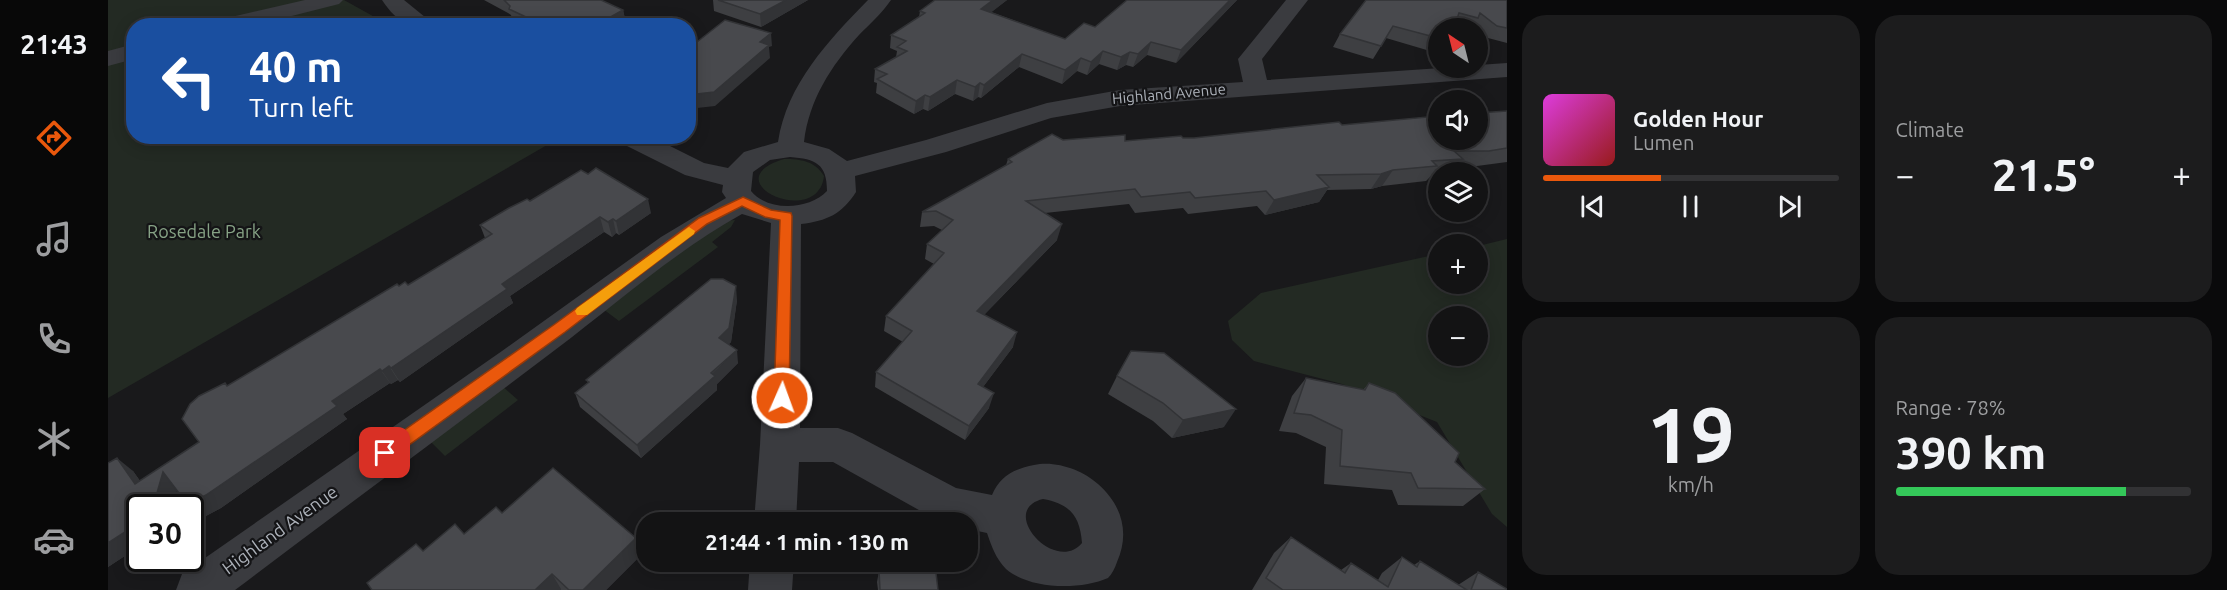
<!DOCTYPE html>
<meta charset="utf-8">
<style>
body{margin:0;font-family:Ubuntu,sans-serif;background:#1c1c1d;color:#f1f3f6;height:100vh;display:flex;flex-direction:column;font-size:22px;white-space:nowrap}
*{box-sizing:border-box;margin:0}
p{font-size:20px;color:#9d9ea0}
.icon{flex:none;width:33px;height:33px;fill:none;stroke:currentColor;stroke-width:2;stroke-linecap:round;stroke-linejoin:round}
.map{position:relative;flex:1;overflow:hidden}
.panel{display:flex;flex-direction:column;gap:15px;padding:15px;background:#0a0a0b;width:720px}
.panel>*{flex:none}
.hud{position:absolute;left:18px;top:18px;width:570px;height:126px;border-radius:24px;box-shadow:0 3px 15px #0003,0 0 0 2px #323234;background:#1a4fa0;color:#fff;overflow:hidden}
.needle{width:39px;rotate:325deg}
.buttons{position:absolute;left:1320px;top:18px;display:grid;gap:12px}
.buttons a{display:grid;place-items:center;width:60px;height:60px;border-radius:50%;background:#131314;box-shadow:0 3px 15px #0003,0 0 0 2px #323234;font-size:30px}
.speed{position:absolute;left:18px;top:494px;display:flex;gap:12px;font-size:30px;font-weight:700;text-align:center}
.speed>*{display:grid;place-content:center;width:78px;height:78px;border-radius:50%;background:#131314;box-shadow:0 3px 15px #0003,0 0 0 2px #323234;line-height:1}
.speed .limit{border:3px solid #111;border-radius:9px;background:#fff;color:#111}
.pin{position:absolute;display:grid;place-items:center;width:51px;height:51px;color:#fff;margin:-26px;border-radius:12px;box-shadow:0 3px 9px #0006}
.me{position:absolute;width:66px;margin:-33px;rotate:2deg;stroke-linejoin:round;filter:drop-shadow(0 0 4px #0008)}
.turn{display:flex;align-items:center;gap:21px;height:126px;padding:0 24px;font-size:27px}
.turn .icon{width:78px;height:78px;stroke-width:2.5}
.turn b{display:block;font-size:42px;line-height:51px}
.big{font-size:45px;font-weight:700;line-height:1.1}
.panel .tile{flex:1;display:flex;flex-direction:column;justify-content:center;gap:9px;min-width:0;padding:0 21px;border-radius:24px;background:#1c1c1d}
.panel .dial{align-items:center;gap:0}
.dial b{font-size:78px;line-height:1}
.song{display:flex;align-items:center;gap:18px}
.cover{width:72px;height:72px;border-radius:9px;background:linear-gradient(135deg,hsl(300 70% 55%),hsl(0 70% 35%))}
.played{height:6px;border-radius:3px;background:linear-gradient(90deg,#ea580c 40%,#323234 40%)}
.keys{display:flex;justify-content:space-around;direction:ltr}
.heat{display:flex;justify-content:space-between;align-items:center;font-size:33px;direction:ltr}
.charge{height:9px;border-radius:4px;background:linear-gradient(90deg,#34c759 78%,#323234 0)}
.panel .tiles{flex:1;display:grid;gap:15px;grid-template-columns:repeat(2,1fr)}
.trip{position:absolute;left:528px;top:512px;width:342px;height:60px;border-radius:24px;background:#131314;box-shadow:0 3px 15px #0003,0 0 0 2px #323234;font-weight:700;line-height:60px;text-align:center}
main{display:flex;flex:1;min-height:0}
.menu{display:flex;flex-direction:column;width:108px;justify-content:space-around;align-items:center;background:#080808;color:#9d9ea0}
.menu .icon{width:42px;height:42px}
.menu .selected{color:#ea580c}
.menu b{font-size:27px;color:#f1f3f6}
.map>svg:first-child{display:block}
.green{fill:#232a23;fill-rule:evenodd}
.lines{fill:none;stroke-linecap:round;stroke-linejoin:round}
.minor{fill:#3a3b3f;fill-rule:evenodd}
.wall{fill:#3e3f42}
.shaded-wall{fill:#323336}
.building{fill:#48494d;stroke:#323336;stroke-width:1.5}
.route{fill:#ea580c;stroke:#983908;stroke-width:1.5}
.slow{fill:#f59e0b}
.labels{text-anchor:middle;stroke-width:4.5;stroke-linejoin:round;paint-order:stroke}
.far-street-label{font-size:15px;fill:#acb1b9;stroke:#141416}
.park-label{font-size:18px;fill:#86a285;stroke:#141416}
.street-label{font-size:18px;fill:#acb1b9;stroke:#141416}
</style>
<main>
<nav class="menu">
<b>21:43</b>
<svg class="icon selected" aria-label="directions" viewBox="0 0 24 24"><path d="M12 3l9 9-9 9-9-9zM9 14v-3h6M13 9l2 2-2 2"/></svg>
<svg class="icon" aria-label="music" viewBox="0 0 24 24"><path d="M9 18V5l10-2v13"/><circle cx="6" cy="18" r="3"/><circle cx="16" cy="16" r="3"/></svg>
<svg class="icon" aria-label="phone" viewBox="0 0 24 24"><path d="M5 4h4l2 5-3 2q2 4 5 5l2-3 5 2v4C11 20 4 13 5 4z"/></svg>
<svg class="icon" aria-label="climate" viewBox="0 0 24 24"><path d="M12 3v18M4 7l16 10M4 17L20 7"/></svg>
<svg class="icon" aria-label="car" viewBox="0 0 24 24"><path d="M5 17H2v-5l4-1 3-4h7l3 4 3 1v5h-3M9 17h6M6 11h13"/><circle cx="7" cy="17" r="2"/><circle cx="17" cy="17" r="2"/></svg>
</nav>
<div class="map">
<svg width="1399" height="590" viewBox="0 0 1399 590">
<rect width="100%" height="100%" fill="#19191b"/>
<path class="green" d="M 0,0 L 236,0 L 281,25 L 26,26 L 26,136 L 453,137 L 0,398 Z
M 676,159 C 693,159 707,161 716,176 C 710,230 603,181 676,159 Z
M 627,220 L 623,227 L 604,242 L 610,247 L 511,321 L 495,309 L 616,221 Z
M 1399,239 L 1399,527 L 1384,514 L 1329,422 L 1234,384 L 1146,361 L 1124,340 L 1120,321 L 1153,293 L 1330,254 L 1330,284 L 1370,284 L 1370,246 ZM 1330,316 L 1370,316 L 1370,356 L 1330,356 Z
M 393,385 L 410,400 L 337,456 L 320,439 Z"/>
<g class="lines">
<path class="minor" d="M 197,0 L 235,0 L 231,4 L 144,26 L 103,26 L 106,21 Z
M 274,0 L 296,0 L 328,26 C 300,26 291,25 274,0 Z
M 760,0 L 783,0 C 774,13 762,24 751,35 C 723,66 701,100 696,142 L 721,149 L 739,161 L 818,140 L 939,103 L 1012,90 L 1135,82 L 1130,59 L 1178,0 L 1200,0 L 1154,59 L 1159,80 L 1333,68 L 1370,68 L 1370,65 L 1399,63 L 1399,77 L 1012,106 L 943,118 L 838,152 L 747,176 L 748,192 C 734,214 719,221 693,224 L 692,428 L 730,428 L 744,433 L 848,488 L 884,495 C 892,476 906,469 926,465 C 947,460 975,470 990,484 C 1014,505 1022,533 1009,562 C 1007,568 1004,574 1000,578 C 973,590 922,590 898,569 C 888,559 883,545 879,533 L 860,529 L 860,522 L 834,522 L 827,519 L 725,462 L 691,462 L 688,522 L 646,522 L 652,445 L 663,223 L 634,214 C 566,252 508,304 447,350 C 340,431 233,510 127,590 L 68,590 L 74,574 L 394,351 L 553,237 L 618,198 L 614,192 L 615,185 L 577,175 L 511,142 L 507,136 L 542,136 L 596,163 L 620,168 L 636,152 L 670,142 C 679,84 720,41 760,0 ZM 682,157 C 708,159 719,164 719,191 C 701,210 660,212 643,191 L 645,172 L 662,160 ZM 935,499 C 962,504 972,516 974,543 C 947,575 889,510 935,499 Z
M 26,44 L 26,59 L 0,66 L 0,51 Z
M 642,561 L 686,561 L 684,590 L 640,590 Z"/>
</g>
<path class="wall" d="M 376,0 L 493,0 L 515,10 L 518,23 L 513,26 L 413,26 L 405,22 L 403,15 L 400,13 Z
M 605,0 L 700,0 L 653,27 L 606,11 Z
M 827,0 L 899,0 L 883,12 L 957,39 L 987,27 L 1019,0 L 1129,0 L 1068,63 L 1039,55 L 1025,67 L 1018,65 L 1009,70 L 991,64 L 979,75 L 969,71 L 954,84 L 911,67 L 873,98 L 870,97 L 865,101 L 847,94 L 820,111 L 815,109 L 806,114 L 768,93 L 769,83 L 766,82 L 767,69 L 788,57 L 789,51 L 782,48 L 783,35 L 811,17 L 812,11 Z
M 1399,0 L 1399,43 L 1380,38 L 1370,30 L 1370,28 L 1367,28 L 1364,26 L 1363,28 L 1355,28 L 1346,26 L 1330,28 L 1330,43 L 1327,43 L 1322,51 L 1278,38 L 1265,59 L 1225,47 L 1232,34 Z
M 1399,111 L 1399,162 L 1369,166 L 1350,166 L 1345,172 L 1330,172 L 1330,175 L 1323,176 L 1318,181 L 1274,186 L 1263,189 L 1219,190 L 1211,202 L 1157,215 L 1149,206 L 1080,214 L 1075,208 L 1027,213 L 1021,204 L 937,213 L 949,240 L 876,315 L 905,347 L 875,387 L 881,408 L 857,440 L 767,387 L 768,372 L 795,342 L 776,331 L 778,316 L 826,264 L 817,259 L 819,244 L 834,230 L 826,226 L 812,227 L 814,212 L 898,165 L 900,159 L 955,140 L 1017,141 L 1086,138 Z
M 422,201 L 543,213 L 511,235 L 508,233 L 504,237 L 496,232 L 402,296 L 405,303 L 292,382 L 290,380 L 283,384 L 282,383 L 235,414 L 239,419 L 113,508 L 96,517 L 69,490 L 64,507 L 32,507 L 32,546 L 0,567 L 0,463 L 25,471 L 32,481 L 91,442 L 119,386 L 291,286 L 300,285 L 377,238 L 372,225 Z
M 629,300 L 623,342 L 621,344 L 630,363 L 609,384 L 609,390 L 533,458 L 472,407 L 467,393 L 480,383 L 478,380 Z
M 1009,376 L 1116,427 L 1064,438 L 1045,421 L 1000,394 Z
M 1198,378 L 1255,390 L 1261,383 L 1377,489 L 1355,506 L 1290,505 L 1284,490 L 1216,484 L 1218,447 L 1188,433 L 1171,431 L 1184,396 Z
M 394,513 L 534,554 L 498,590 L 264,590 L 315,551 L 356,534 Z
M 1183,537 L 1233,570 L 1243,563 L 1270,580 L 1274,573 L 1294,557 L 1306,565 L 1312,561 L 1350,585 L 1370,572 L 1399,590 L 1144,590 L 1166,553 Z
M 771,571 L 830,590 L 770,590 L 769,582 Z"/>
<path class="shaded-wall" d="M 678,0 L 700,0 L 653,27 L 652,14 Z
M 885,0 L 899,0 L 871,22 L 873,9 Z
M 1122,0 L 1129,0 L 1068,63 L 1073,50 Z
M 515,10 L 518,23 L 513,26 L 497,20 Z
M 663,33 L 664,46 L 661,47 L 662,58 L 607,106 L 580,109 L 580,95 Z
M 1043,42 L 1039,55 L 1025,67 L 1030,54 Z
M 995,51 L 991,64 L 979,75 L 983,62 Z
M 1022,52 L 1018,65 L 1009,70 L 1013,57 Z
M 914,54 L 911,67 L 873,98 L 876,85 Z
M 973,58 L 969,71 L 954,84 L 957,70 Z
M 849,80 L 847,94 L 820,111 L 822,97 Z
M 872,83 L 870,97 L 865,101 L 867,87 Z
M 817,95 L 815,109 L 806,114 L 808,101 Z
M 1285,170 L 1274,186 L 1263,189 L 1273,174 Z
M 1221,187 L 1211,202 L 1157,215 L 1166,200 Z
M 540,199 L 543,213 L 511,235 L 508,221 Z
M 492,217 L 496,232 L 402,296 L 405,303 L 292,382 L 283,368 L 394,284 Z
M 505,219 L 508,233 L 504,237 L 500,222 Z
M 954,224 L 949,240 L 865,326 L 869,311 Z
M 628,286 L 629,300 L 623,342 L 613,352 L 611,338 Z
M 909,332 L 905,347 L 866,399 L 870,384 Z
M 629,350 L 630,363 L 609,384 L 609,390 L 533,458 L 529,445 Z
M 281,366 L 290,380 L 283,384 L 274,371 Z
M 272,369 L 282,383 L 235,414 L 239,419 L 113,508 L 96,517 L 80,505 L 224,401 Z
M 886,393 L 881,408 L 857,440 L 861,426 Z
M 1128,409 L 1116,427 L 1064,438 L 1075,420 Z
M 9,458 L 25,471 L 43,496 L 27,484 Z
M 55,472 L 70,484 L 64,507 L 45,507 Z
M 32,529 L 32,546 L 0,567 L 0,543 L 17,532 Z
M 528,538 L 534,554 L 498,590 L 475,590 Z
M 444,574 L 453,589 L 453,590 L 427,590 Z"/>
<path class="building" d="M 396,0 L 493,0 L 515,10 L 497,20 L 514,26 L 437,26 L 401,9 L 402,6 Z
M 610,0 L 678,0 L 652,14 Z
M 827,0 L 885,0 L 873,9 L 957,39 L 976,23 L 987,27 L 1019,0 L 1122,0 L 1073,50 L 1043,42 L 1030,54 L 1022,52 L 1013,57 L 995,51 L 983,62 L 973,58 L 957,70 L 914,54 L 876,85 L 872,83 L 867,87 L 849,80 L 822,97 L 817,95 L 808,101 L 769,79 L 779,74 L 767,69 L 799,51 L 789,47 L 798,41 L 783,35 L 817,13 L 812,11 Z
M 1258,0 L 1399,0 L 1399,28 L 1389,26 L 1372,13 L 1370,18 L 1351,13 L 1346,28 L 1330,28 L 1330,38 L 1285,26 L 1273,46 L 1232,34 Z
M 617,20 L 663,33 L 652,42 L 661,45 L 606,92 L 580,95 L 580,49 Z
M 1399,111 L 1399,148 L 1381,151 L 1346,151 L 1355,159 L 1324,161 L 1329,166 L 1285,170 L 1273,174 L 1209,175 L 1221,187 L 1166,200 L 1158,191 L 1087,198 L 1082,192 L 1033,197 L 1027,189 L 918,201 L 954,224 L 869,311 L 909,332 L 870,384 L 886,393 L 861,426 L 768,372 L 804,331 L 778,316 L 836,253 L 819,244 L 845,220 L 828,211 L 814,212 L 904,162 L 900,159 L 944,134 L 955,140 L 1017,135 L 1017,141 L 1073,136 L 1075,138 L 1086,138 L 1231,122 L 1234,125 L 1330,116 L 1330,140 L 1370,140 L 1370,113 Z
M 488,168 L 540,199 L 508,221 L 505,219 L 500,222 L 492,217 L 394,284 L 399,289 L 283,368 L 281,366 L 274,371 L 272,369 L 224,401 L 229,406 L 98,495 L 80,505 L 55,472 L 45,507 L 32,507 L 32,529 L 17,532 L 0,543 L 0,463 L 9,458 L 27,484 L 91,442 L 74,419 L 82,404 L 91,396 L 117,383 L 119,386 L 289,284 L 291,286 L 297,282 L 300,285 L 384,234 L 372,225 L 401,208 L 419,199 L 422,201 L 473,170 L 480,174 Z
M 603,279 L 615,279 L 628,286 L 621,328 L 611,338 L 629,350 L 603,373 L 607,376 L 529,445 L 467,393 L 481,382 L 478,380 Z
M 1023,351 L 1056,353 L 1128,409 L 1075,420 L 1055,403 L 1009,376 Z
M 1198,378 L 1257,390 L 1261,383 L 1287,393 L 1351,453 L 1347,462 L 1377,489 L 1310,488 L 1303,473 L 1232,466 L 1234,430 L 1203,415 L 1186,413 Z
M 445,468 L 528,538 L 475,590 L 461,590 L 444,574 L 427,590 L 264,590 L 259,583 L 308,544 L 315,551 L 347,524 L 356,534 L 388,507 L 394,513 Z
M 1183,537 L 1237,573 L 1243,563 L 1280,587 L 1294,557 L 1309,567 L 1312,561 L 1359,590 L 1175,590 L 1158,578 Z
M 771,571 L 828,573 L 830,590 L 772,590 Z
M 1370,572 L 1399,589 L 1399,590 L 1363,590 Z"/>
<path class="route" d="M 635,197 L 663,210 L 683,213 L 684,216 L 681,398 L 679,403 L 674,405 L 668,403 L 666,398 L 672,220 L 657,217 L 634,206 L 599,224 L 457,332 L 283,458 L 277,460 L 271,458 L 269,453 L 271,448 L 447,324 L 591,218 Z"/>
<path class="slow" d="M 581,227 L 587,231 L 586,234 L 479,315 L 469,315 L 467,311 L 469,308 Z"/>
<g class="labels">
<g class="far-street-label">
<text transform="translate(1061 94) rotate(-5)" y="5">Highland Avenue</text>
</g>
<g class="park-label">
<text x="96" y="238">Rosedale Park</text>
</g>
<g class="street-label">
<text transform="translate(172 530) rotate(-36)" y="6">Highland Avenue</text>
</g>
</g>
</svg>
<div class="buttons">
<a><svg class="needle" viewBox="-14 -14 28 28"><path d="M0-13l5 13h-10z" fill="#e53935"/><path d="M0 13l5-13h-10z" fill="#9d9ea0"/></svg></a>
<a><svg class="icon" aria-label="sound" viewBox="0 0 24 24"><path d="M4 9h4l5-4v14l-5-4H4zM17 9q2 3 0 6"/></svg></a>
<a><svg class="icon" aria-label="layers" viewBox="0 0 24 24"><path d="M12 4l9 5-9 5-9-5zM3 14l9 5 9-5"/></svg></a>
<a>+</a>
<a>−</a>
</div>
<div class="speed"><div class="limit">30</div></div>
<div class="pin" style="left:277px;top:453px;background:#d93025"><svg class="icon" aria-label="arrive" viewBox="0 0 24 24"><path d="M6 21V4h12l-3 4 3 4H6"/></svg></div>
<svg class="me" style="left:674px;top:398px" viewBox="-20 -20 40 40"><circle r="17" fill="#ea580c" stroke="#fff" stroke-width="3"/><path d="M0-11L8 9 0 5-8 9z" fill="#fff"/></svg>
<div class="trip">21:44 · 1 min · 130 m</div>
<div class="hud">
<div class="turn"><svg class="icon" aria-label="left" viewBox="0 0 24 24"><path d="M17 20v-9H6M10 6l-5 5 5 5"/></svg><div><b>40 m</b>Turn left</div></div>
</div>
</div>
<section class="panel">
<div class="tiles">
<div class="tile">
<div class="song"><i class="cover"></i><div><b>Golden Hour</b><p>Lumen</p></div></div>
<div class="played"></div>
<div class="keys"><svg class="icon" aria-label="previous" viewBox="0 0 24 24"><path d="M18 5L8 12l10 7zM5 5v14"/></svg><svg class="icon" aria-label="pause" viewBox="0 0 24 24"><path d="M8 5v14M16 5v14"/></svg><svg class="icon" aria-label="next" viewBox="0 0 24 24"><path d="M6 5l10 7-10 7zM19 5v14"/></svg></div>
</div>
<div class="tile"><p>Climate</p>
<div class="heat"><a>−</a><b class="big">21.5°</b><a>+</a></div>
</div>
<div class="tile dial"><b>19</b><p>km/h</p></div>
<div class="tile"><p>Range · 78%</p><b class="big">390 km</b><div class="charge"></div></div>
</div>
</section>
</main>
